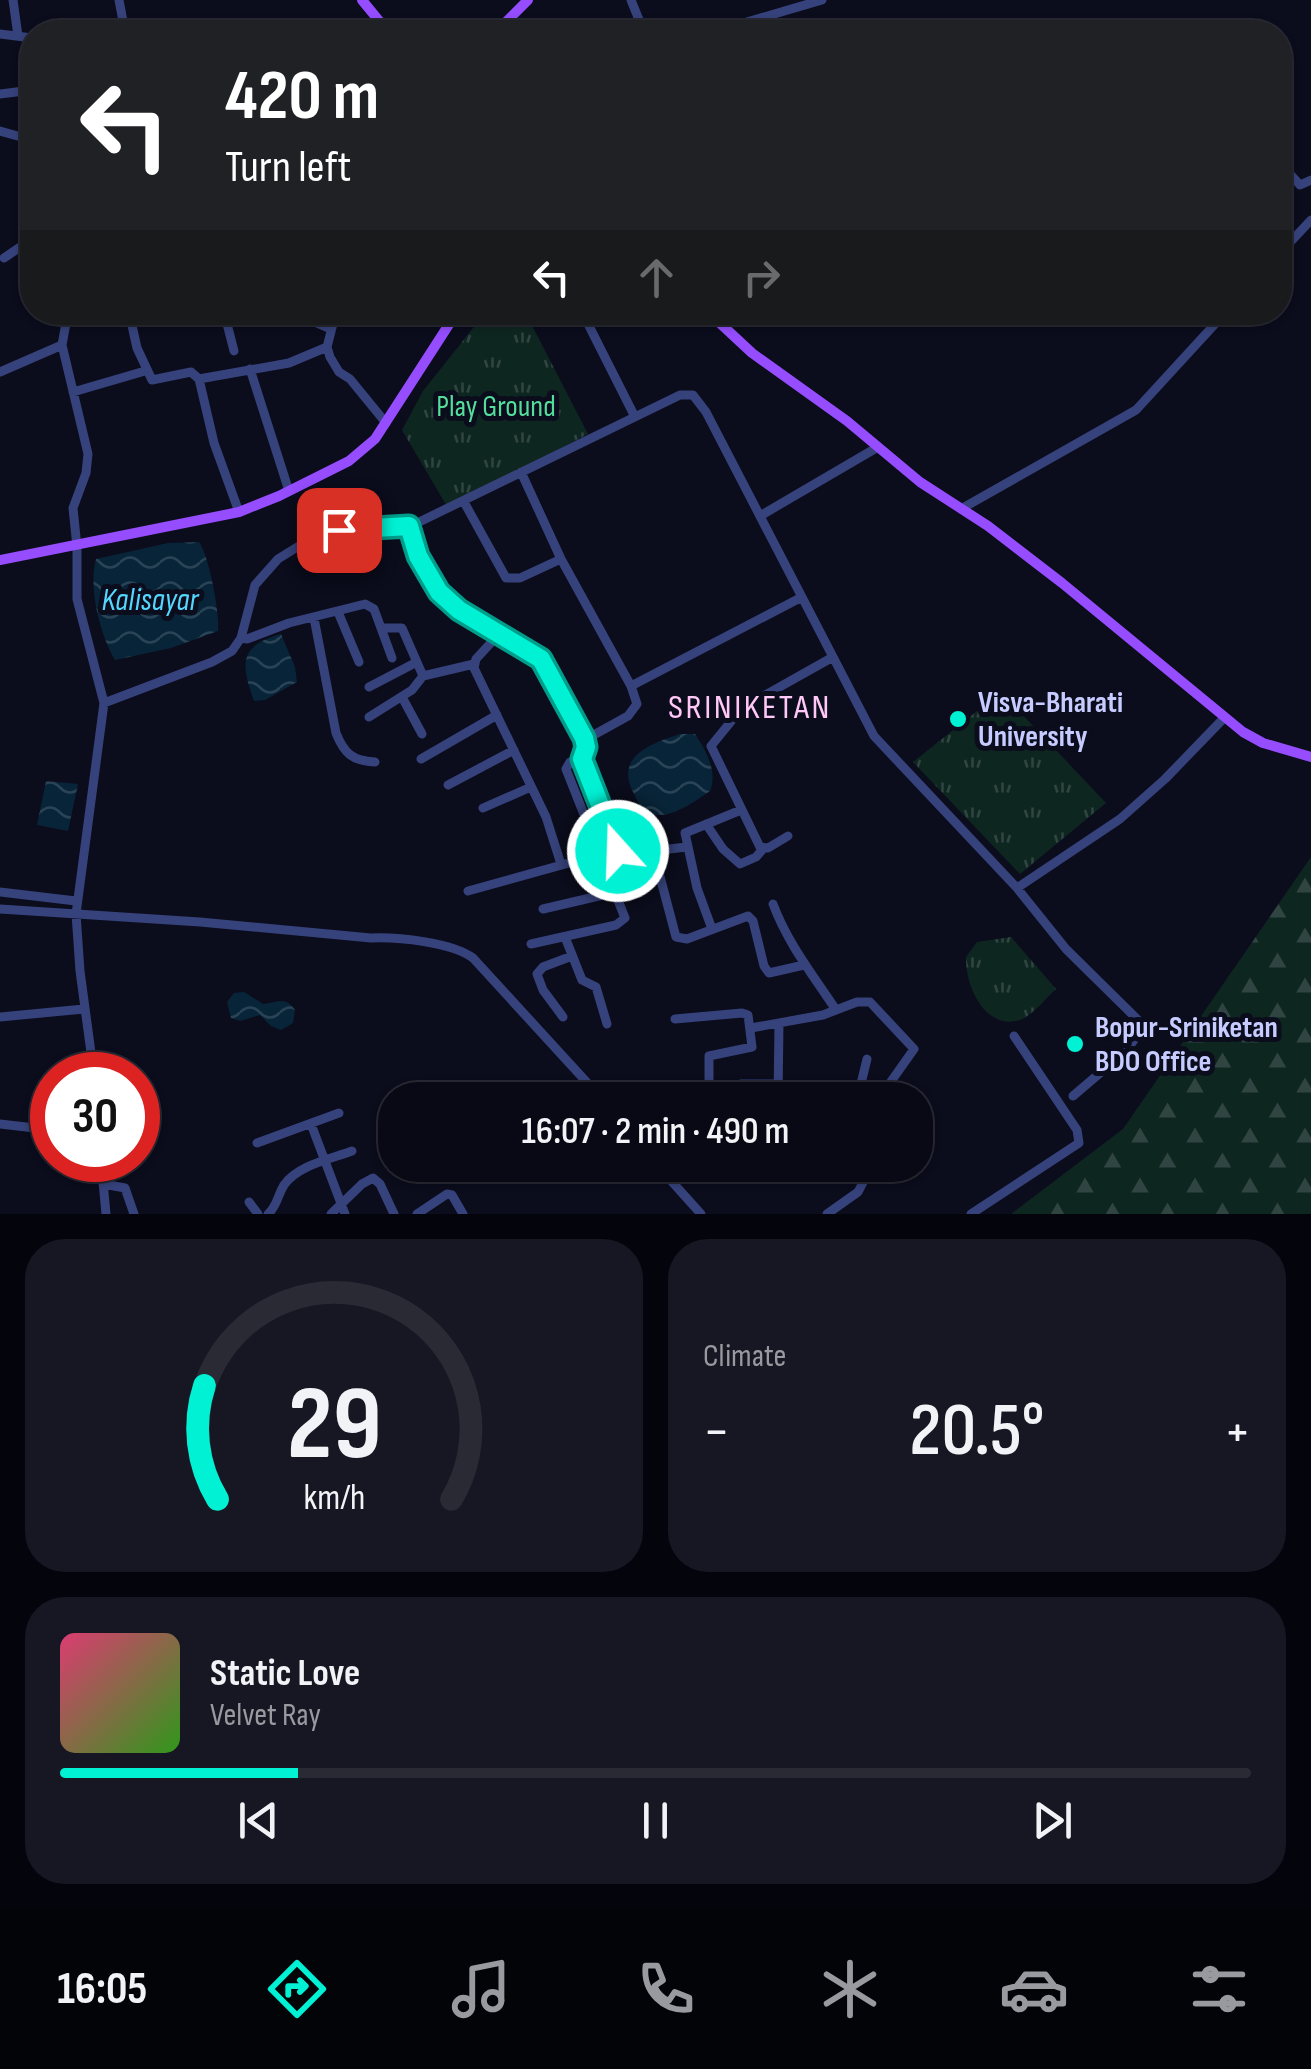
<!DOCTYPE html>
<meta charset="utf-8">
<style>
body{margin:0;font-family:"Sofia Sans Condensed",sans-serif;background:#161722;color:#f1f3f6;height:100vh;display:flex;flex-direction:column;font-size:38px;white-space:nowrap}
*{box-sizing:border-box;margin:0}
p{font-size:32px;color:#989aa0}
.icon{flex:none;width:55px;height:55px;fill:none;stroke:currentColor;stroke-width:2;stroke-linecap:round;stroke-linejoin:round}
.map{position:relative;height:1214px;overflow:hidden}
.side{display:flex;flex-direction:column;gap:25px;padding:25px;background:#04050c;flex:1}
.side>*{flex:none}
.hud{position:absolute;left:20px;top:20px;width:1272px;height:305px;border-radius:40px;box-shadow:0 2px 8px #0004,0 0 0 2px #292a34;background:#202124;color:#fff;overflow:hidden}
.speed{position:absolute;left:30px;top:1052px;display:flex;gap:20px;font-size:50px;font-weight:700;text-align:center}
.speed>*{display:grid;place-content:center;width:130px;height:130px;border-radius:50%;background:#080915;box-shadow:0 2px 8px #0004,0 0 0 2px #292a34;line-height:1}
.speed .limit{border:15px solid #d22;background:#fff;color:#111}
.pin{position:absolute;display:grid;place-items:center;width:85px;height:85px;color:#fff;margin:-42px;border-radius:20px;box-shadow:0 5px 15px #0006}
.me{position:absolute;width:110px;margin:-55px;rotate:340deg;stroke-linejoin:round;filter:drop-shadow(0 0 8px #0008)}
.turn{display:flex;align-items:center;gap:35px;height:210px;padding:0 40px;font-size:45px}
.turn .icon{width:130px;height:130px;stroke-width:2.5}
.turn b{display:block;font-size:70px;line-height:85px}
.lanes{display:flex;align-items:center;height:95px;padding:0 40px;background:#0003;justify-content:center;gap:50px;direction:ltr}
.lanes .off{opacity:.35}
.big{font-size:75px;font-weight:600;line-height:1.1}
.side .widget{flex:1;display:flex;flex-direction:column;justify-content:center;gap:15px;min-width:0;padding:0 35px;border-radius:40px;background:#161722}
.side .dial{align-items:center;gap:0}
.dial svg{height:260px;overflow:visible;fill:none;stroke:#292a34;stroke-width:7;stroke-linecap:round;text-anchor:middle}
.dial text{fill:#f1f3f6;stroke:none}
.song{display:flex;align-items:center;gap:30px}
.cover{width:120px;height:120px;border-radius:15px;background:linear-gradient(135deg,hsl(340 70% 55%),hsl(110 70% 35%))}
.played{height:10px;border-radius:5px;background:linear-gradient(90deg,#00f1d4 20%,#292a34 20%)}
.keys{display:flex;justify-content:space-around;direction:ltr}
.heat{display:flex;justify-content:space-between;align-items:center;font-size:55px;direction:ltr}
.side .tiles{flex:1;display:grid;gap:25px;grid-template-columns:1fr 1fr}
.widget:last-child{grid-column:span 2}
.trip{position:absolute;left:378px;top:1082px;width:555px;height:100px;border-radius:40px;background:#080915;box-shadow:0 2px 8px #0004,0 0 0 2px #292a34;font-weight:600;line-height:100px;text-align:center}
.tab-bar{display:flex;height:160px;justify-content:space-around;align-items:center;background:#030408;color:#989aa0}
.tab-bar .icon{width:70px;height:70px}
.tab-bar .on{color:#00f1d4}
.tab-bar b{font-size:45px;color:#f1f3f6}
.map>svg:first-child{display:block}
.forest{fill:url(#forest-firs)}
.park{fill:url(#park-tufts)}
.water{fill:url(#water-waves)}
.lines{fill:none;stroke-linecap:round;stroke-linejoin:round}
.minor{stroke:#36427b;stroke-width:9}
.major{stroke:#954dff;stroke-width:10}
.route-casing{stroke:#009d8a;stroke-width:25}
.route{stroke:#00f1d4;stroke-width:18}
.poi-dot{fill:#00f1d4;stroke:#0b0c1c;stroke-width:4}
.labels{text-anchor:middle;stroke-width:10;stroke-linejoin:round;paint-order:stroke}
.park-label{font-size:30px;fill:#53de9c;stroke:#0b0c1c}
.poi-label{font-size:30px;font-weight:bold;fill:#c6ccff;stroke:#0b0c1c;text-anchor:start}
.water-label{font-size:32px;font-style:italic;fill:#54d6ff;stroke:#0b0c1c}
.quarter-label{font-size:35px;letter-spacing:2.5px;fill:#ffc8f7;stroke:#0b0c1c}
</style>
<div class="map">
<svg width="1311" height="1214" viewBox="0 0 1311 1214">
<defs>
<pattern id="forest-firs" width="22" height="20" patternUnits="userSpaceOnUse" patternTransform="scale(2.5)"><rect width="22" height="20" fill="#0e2620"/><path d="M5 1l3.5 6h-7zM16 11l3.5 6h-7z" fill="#304441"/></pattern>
<pattern id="park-tufts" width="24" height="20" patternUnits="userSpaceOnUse" patternTransform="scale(2.5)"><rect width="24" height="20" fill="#0e2620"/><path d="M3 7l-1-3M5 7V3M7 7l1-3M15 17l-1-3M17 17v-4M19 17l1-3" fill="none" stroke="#304441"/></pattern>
<pattern id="water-waves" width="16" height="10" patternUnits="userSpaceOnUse" patternTransform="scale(2.5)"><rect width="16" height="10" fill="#082438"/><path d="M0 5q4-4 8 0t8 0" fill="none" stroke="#2a4356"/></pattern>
</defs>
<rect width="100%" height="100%" fill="#0b0c1c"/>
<path class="forest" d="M 1311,857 L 1311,1214 L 1011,1214 L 1123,1129 Z"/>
<path class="park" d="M 525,312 L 588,434 L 448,508 L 402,430 L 423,391 L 485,313 Z
M 1001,692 L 1106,803 L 1020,874 L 913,762 Z
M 1011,937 L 1056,989 C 1046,998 1032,1016 1020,1020 C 984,1031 965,984 966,957 L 977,942 Z"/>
<path class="water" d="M 199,542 C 209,555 220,614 218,631 L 171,648 L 115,660 C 100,635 88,587 96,559 L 168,543 Z
M 281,634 L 295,667 L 297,682 L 265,700 L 254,701 C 241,664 238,646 281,634 Z
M 680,734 L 695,734 C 706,751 718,771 710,791 C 696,801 662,826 644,810 C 639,806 635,795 632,790 C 616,755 653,743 680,734 Z
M 46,781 L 78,784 L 68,831 L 37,825 Z
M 244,992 L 263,1004 C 277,1003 285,995 295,1010 L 293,1023 L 281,1030 L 271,1026 L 260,1015 L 240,1021 L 231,1018 L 227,1002 L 234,993 Z"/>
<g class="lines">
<path class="minor" d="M 13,0 L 18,36
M 119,0 L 125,32
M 631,0 L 644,32
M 713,32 L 822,0
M 0,34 L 32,38
M 0,94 L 32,90
M 0,131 L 32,140
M 1280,173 L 1289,173 L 1300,185 L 1311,180
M 1280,253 L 1311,220
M 4,258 L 32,239
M 68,312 L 62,345 L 88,454 L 86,473 L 73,508 L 77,547 L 77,599 L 104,703 L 76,914 L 80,971 L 94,1075
M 129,312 L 137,348 L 152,380 L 191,372 L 199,379 L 289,363 L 327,347
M 224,312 L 234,351
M 292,312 L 331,329
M 336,312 L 327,347 L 330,357 L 339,372 L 350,379 L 386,423
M 582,312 L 635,417
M 250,369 L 289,491
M 0,372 L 62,345
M 199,379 L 214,443 L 239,512
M 73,392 L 145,371
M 464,502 L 506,578 L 520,578 L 561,559
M 961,509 L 1136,410 L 1226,312
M 760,516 L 878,447
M 409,526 L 418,556 L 439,593 L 459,610 L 541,659 L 579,733 L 584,738 L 590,737 L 628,716 L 637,704 L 631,686 L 561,559 L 521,472
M 338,612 L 359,662
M 314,618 L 336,733 C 344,753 352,761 375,762
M 381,628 L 392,658
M 499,634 L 476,659 L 474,668 L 546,817 L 561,864
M 241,638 L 247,639 L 289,623 L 365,604 L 374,609 L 381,628 L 402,628 L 423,676 L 474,664
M 631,686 L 802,597
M 369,687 L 415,663
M 402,697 L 422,734
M 104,703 L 212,662 L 232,651 L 241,638 L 255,585 L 278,559 L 307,541 L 339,530 L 413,525 L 680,395 L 693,395 L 706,412 L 874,736 L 1017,888 L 1066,949 L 1140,1022 L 1141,1030 L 1127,1050 L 1073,1096
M 369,717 L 412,690 L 423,676
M 584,738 L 586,749 L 582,759 L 618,851
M 421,759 L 497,715
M 448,785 L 514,750
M 483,808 L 531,787
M 706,824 L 723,849 L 740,864 L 756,857 L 763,849
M 788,836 L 768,848 L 760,847 L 711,746 L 742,708 L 833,657
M 653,851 L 686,847
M 1017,888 L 1120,819 L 1165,779 L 1225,717
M 468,891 L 641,843 L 650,847 L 654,854 L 676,937 L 687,939 L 748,916 L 753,921 L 764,966 L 769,973 L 804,965
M 0,892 L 76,901
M 773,904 C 788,944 813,975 836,1010
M 0,909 L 200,922 L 371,938 C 398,937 451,942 473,958 L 603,1100
M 543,909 L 616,892
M 712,929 L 697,888 L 685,833 L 741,810
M 565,937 L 582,980 L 596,987 L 607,1024
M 531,944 L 616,925 L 625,918 L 566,769 L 570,762 L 581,757
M 0,1017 L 84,1009
M 563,1017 L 543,990 L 537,974 L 543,967 L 572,956
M 675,1019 L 742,1013 L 748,1015 L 752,1047 L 709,1056 L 709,1079
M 751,1028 L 823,1015 L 857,1002 L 870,1002 L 914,1049 L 885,1090 L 865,1100
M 738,1100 L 737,1088 L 741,1084 L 779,1084
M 778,1100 L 779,1023
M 857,1100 L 867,1059
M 0,1124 L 52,1130
M 311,1124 L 345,1214
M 257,1143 L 339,1113
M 101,1160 L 106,1214
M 657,1165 L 701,1214
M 103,1184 L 125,1188 L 134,1214
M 249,1202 L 258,1214
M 268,1214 C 278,1205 277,1196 284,1185 C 298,1165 331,1159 352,1151
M 331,1214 L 362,1184 L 373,1178 L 380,1184 L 394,1214
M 417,1214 L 447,1194 L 452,1195 L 463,1214
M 827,1214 L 858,1192 L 868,1173 L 861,1165
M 971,1214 L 1079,1143 L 1077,1130 L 1014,1036"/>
<path class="major" d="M 362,0 L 380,22 L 393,32
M 496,32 L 528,0
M 708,312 L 752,353 L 847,421 L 920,482 L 988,526 L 1062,583 L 1243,732 L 1263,743 L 1311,757
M 0,560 L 239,512 L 279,496 L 349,461 L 375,439 L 457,312"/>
</g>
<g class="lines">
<g class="route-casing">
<path id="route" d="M 339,530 L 409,526 L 418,556 L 439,592 L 459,610 L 541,659 L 584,738 L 586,747 L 582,759 L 618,851"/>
</g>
<use href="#route" class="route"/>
</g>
<g class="poi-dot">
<circle cx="958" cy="719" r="10"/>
<circle cx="1075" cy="1044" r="10"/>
</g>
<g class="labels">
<g class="park-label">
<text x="496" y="416">Play Ground</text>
</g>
<g class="poi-label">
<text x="978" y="712">Visva-Bharati<tspan x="978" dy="34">University</tspan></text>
<text x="1095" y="1037">Bopur-Sriniketan<tspan x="1095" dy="34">BDO Office</tspan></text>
</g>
<g class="water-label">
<text x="150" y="610">Kalisayar</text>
</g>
<g class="quarter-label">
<text x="750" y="718">SRINIKETAN</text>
</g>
</g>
</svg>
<div class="speed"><div class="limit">30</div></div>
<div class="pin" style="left:339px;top:530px;background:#d93025"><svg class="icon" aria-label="arrive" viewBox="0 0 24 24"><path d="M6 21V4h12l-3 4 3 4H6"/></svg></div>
<svg class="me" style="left:618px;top:851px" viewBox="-20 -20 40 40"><circle r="17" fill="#00f1d4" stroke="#fff" stroke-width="3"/><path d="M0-11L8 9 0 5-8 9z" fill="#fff"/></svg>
<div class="trip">16:07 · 2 min · 490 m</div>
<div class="hud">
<div class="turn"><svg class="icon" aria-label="left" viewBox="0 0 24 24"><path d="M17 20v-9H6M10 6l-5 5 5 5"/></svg><div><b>420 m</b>Turn left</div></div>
<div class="lanes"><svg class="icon" aria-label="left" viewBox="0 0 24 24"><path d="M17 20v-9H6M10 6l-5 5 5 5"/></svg><svg class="icon off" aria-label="ahead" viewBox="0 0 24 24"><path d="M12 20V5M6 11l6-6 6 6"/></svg><svg class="icon off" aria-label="right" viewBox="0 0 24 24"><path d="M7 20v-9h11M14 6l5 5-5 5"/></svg></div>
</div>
</div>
<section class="side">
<div class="tiles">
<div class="widget dial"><svg viewBox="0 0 100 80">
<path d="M14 69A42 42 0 1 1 86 69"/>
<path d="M14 69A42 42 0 0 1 10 34" stroke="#00f1d4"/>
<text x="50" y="56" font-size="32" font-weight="700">29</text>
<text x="50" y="72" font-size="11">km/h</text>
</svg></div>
<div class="widget"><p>Climate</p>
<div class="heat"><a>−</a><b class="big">20.5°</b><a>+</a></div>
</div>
<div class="widget">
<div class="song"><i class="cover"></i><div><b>Static Love</b><p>Velvet Ray</p></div></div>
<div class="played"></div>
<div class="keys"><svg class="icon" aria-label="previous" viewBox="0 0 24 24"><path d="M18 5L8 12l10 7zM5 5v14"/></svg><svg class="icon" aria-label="pause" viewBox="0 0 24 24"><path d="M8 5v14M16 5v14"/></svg><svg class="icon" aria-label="next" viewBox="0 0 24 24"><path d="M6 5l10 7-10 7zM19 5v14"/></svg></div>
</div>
</div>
</section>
<nav class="tab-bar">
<b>16:05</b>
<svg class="icon on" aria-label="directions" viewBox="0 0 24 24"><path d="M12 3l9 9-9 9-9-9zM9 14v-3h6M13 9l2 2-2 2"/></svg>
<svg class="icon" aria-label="music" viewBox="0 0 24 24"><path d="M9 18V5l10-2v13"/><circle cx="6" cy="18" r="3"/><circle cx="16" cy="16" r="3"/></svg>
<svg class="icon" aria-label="phone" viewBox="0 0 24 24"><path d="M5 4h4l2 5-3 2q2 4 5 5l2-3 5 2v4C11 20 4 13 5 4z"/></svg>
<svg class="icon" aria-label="climate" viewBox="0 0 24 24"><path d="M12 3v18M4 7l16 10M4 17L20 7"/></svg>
<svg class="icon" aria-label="car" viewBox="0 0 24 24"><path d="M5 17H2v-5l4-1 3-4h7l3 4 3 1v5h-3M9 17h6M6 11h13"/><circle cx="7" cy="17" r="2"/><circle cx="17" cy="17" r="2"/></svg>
<svg class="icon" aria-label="filters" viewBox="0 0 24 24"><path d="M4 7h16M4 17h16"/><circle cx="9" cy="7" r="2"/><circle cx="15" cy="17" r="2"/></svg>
</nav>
